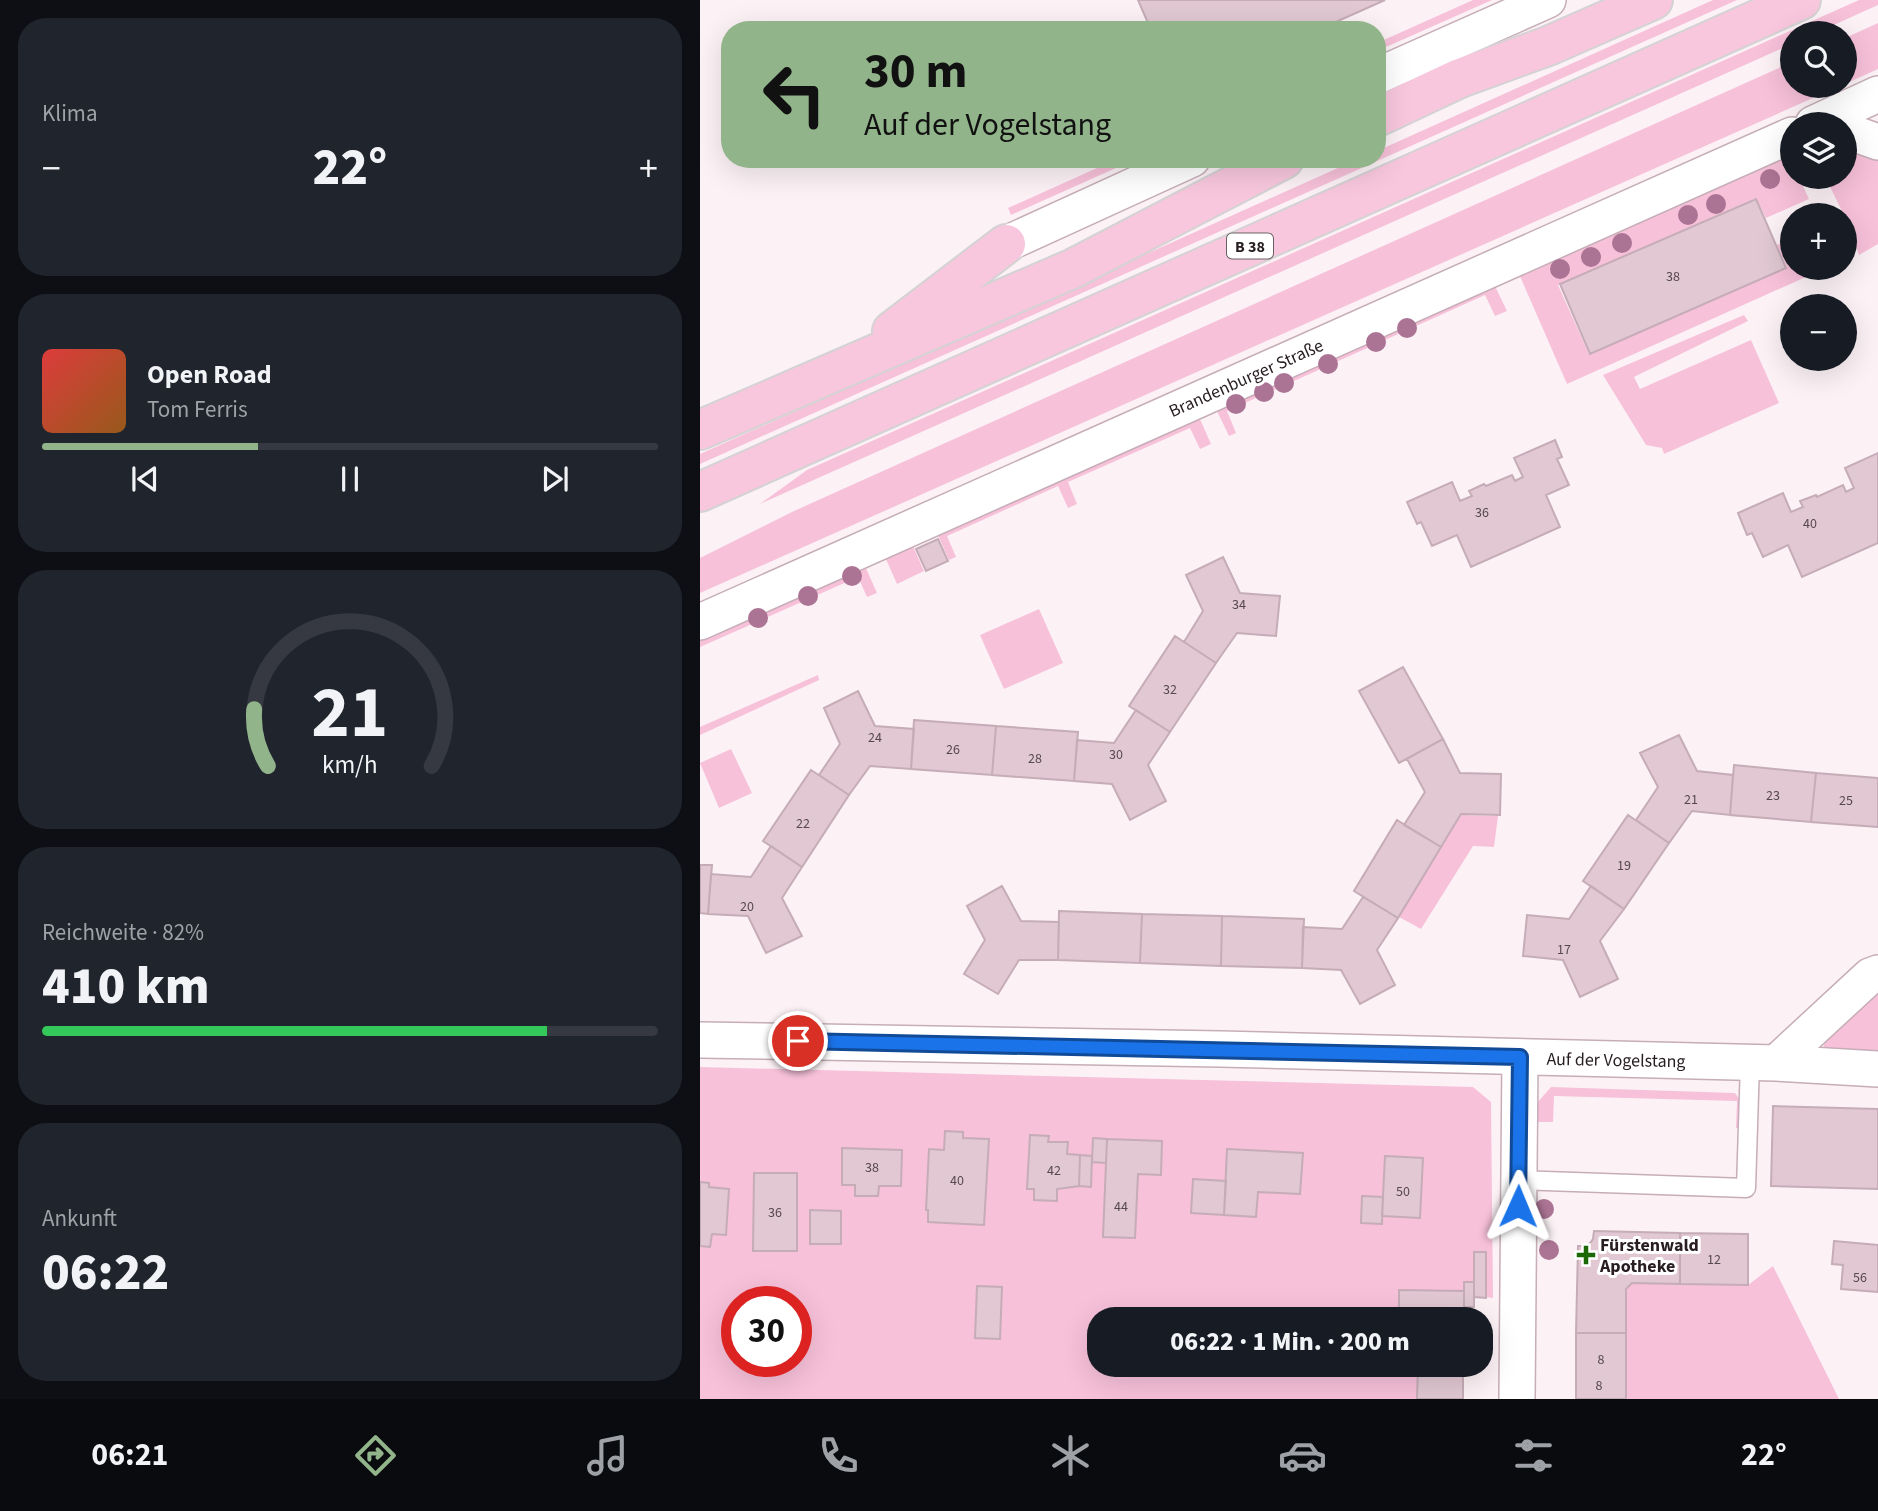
<!DOCTYPE html>
<html lang="de">
<meta charset="utf-8">
<style>
body{margin:0;font-family:"Source Sans 3",sans-serif;background:#20242c;color:#f1f3f6;height:100vh;display:flex;flex-direction:column;font-size:26px;white-space:nowrap}
*{box-sizing:border-box;margin:0}
p{font-size:23px;color:#9ea1a6}
.icon{flex:none;width:38px;height:38px;fill:none;stroke:currentColor;stroke-width:2;stroke-linecap:round;stroke-linejoin:round}
.map{position:relative;flex:1;overflow:hidden}
.side{display:flex;flex-direction:column;gap:18px;padding:18px;background:#0d0f14;width:700px}
.side>*{flex:none}
.hud{position:absolute;left:21px;top:21px;width:665px;height:147px;border-radius:28px;box-shadow:0 7px 28px #0002;background:#91b48a;color:#111;overflow:hidden}
.buttons{position:absolute;left:1080px;top:21px;display:grid;gap:14px}
.buttons a{display:grid;place-items:center;width:77px;height:77px;border-radius:50%;background:#171b24;box-shadow:0 7px 28px #0002;font-size:35px}
.speed{position:absolute;left:21px;top:1286px;display:flex;gap:14px;font-size:35px;font-weight:700;text-align:center}
.speed>*{display:grid;place-content:center;width:91px;height:91px;border-radius:50%;background:#171b24;box-shadow:0 7px 28px #0002;line-height:1}
.speed .limit{border:10px solid #d22;background:#fff;color:#111}
.pin{position:absolute;display:grid;place-items:center;width:60px;height:60px;color:#fff;margin:-30px;border:4px solid #fff;border-radius:50%;box-shadow:0 2px 7px #0007}
.me{position:absolute;width:77px;margin:-38px;rotate:1deg;stroke-linejoin:round;filter:drop-shadow(0 0 5px #0008)}
.turn{display:flex;align-items:center;gap:24px;height:147px;padding:0 28px;font-size:32px}
.turn .icon{width:91px;height:91px;stroke-width:2.5}
.turn b{display:block;font-size:49px;line-height:60px}
.big{font-size:52px;font-weight:800;line-height:1.1}
.side .tile{flex:1;display:flex;flex-direction:column;justify-content:center;gap:10px;min-width:0;padding:0 24px;border-radius:28px;background:#20242c}
.side .dial{align-items:center;gap:0}
.dial svg{height:182px;overflow:visible;fill:none;stroke:#363941;stroke-width:7;stroke-linecap:round;text-anchor:middle}
.dial text{fill:#f1f3f6;stroke:none}
.song{display:flex;align-items:center;gap:21px}
.cover{width:84px;height:84px;border-radius:10px;background:linear-gradient(135deg,hsl(0 70% 55%),hsl(30 70% 35%))}
.played{height:7px;border-radius:4px;background:linear-gradient(90deg,#91b48a 35%,#363941 35%)}
.keys{display:flex;justify-content:space-around;direction:ltr}
.heat{display:flex;justify-content:space-between;align-items:center;font-size:38px;direction:ltr}
.charge{height:10px;border-radius:5px;background:linear-gradient(90deg,#34c759 82%,#363941 0)}
.trip{position:absolute;left:387px;top:1307px;width:406px;height:70px;border-radius:28px;background:#171b24;box-shadow:0 7px 28px #0002;font-weight:800;line-height:70px;text-align:center}
.tabs{display:flex;height:112px;justify-content:space-around;align-items:center;background:#090b0e;color:#9ea1a6}
.tabs .icon{width:49px;height:49px}
.tabs .selected{color:#91b48a}
.tabs b{font-size:32px;color:#f1f3f6}
main{display:flex;flex:1;min-height:0}
.map>svg:first-child{display:block}
.green{fill:#f7c1d9;fill-rule:evenodd}
.building{fill:#e1c8d2;stroke:#c5acb7;stroke-width:2}
.lines{fill:none;stroke-linecap:round;stroke-linejoin:round}
.service-casing{stroke:#c6adb7;stroke-width:21}
.minor-casing{stroke:#c6adb7;stroke-width:38}
.trunk-casing{stroke:#d4d2d3;stroke-width:42}
.service{stroke:#fff;stroke-width:18}
.minor{stroke:#fff;stroke-width:35}
.trunk{stroke:#f8c7de;stroke-width:38}
.tree{fill:#ac7494}
.route-casing{stroke:#114b97;stroke-width:18}
.route{stroke:#1a73e8;stroke-width:12}
.poi-dot{fill:#1c6806;stroke:#fff;stroke-width:2.5}
.labels{text-anchor:middle;stroke-width:6;stroke-linejoin:round;paint-order:stroke}
.number-label{font-size:14px;fill:#56484e}
.shield{fill:#fff;stroke:#686264;stroke-width:2}
.shield-label{font-size:16px;font-weight:bold;fill:#281e22}
.street-label{font-size:18px;fill:#281e22;stroke:#fff}
.poi-label{font-size:18px;font-weight:bold;fill:#281e22;stroke:#fff;text-anchor:start}
</style>
<main>
<section class="side">
<div class="tile"><p>Klima</p>
<div class="heat"><a>−</a><b class="big">22°</b><a>+</a></div>
</div>
<div class="tile">
<div class="song"><i class="cover"></i><div><b>Open Road</b><p>Tom Ferris</p></div></div>
<div class="played"></div>
<div class="keys"><svg class="icon" aria-label="previous" viewBox="0 0 24 24"><path d="M18 5L8 12l10 7zM5 5v14"/></svg><svg class="icon" aria-label="pause" viewBox="0 0 24 24"><path d="M8 5v14M16 5v14"/></svg><svg class="icon" aria-label="next" viewBox="0 0 24 24"><path d="M6 5l10 7-10 7zM19 5v14"/></svg></div>
</div>
<div class="tile dial"><svg viewBox="0 0 100 80">
<path d="M14 69A42 42 0 1 1 86 69"/>
<path d="M14 69A42 42 0 0 1 8 44" stroke="#91b48a"/>
<text x="50" y="56" font-size="32" font-weight="700">21</text>
<text x="50" y="72" font-size="11">km/h</text>
</svg></div>
<div class="tile"><p>Reichweite · 82%</p><b class="big">410 km</b><div class="charge"></div></div>
<div class="tile"><p>Ankunft</p><b class="big">06:22</b></div>
</section>
<div class="map">
<svg width="1178" height="1399" viewBox="0 0 1178 1399">
<rect width="100%" height="100%" fill="#fcf2f6"/>
<path class="green" d="M 773,0 L 792,0 L 677,51 L 677,43 Z
M 1013,0 L 1037,0 L 0,464 L 0,454 L 658,159 L 677,159 L 677,151 Z
M 1159,0 L 1178,0 L 1178,5 L 1116,33 L 1092,33 L 1092,44 L 60,504 L 107,470 Z
M 1178,23 L 1178,69 L 1145,84 L 1145,38 Z
M 1092,62 L 1092,86 L 1140,86 L 0,593 L 0,558 L 94,511 Z
M 1145,145 L 1178,157 L 1178,244 L 1159,255 L 1144,215 L 1125,177 L 1144,177 Z
M 1088,153 L 1092,161 L 1092,177 L 1099,177 L 1109,199 L 1066,218 L 1056,198 L 858,285 L 889,354 L 1087,268 L 1077,245 L 1092,238 L 1092,268 L 1126,268 L 867,384 L 819,274 Z
M 417,159 L 436,159 L 311,215 L 308,208 Z
M 794,284 L 807,311 L 795,316 L 785,295 L 527,411 L 536,433 L 529,436 L 516,409 Z
M 1044,315 L 1048,321 L 934,377 L 940,389 L 1051,340 L 1079,403 L 964,454 L 962,448 L 946,445 L 903,375 Z
M 499,417 L 511,444 L 500,449 L 490,428 L 368,482 L 377,504 L 368,508 L 358,486 L 247,536 L 256,557 L 249,560 L 237,533 Z
M 212,544 L 224,571 L 197,584 L 185,557 Z
M 165,566 L 177,593 L 167,597 L 158,577 L 0,647 L 0,639 Z
M 339,609 L 363,663 L 304,689 L 280,635 Z
M 118,675 L 119,680 L 0,735 L 0,727 Z
M 31,749 L 52,793 L 19,808 L 0,763 Z
M 761,815 L 798,816 L 794,847 L 773,846 L 721,929 L 699,917 Z
M 1178,987 L 1178,1056 L 1131,1055 L 1124,1048 L 1124,1037 Z
M 0,1067 L 773,1087 L 791,1102 L 793,1298 L 786,1297 L 787,1252 L 775,1252 L 774,1282 L 764,1282 L 764,1291 L 699,1319 L 399,1320 L 399,1365 L 717,1365 L 717,1399 L 0,1399 ZM 37,1302 L 96,1302 L 96,1362 L 37,1362 Z
M 851,1087 L 1035,1093 L 1043,1104 L 1042,1128 L 1036,1128 L 1037,1101 L 854,1096 L 853,1122 L 836,1122 L 837,1103 Z
M 1073,1266 L 1139,1399 L 926,1399 L 926,1289 L 932,1283 L 1048,1285 Z"/>
<path class="building" d="M 438,0 L 685,0 L 618,30 L 451,30 Z
M 1056,199 L 1086,268 L 890,354 L 860,284 Z
M 855,440 L 862,457 L 857,459 L 869,485 L 846,495 L 860,527 L 771,567 L 757,535 L 732,546 L 721,522 L 717,524 L 707,502 L 752,482 L 760,501 L 772,496 L 769,491 L 784,484 L 786,486 L 812,475 L 815,481 L 823,477 L 814,458 Z
M 1178,453 L 1178,543 L 1102,577 L 1088,545 L 1063,557 L 1052,533 L 1047,535 L 1038,513 L 1083,493 L 1091,512 L 1103,507 L 1100,501 L 1116,495 L 1117,497 L 1143,485 L 1146,492 L 1154,488 L 1145,468 Z
M 238,539 L 248,561 L 226,571 L 216,549 Z
M 523,557 L 540,593 L 580,596 L 576,636 L 537,633 L 516,663 L 484,642 L 503,611 L 486,575 Z
M 475,636 L 516,663 L 470,732 L 429,706 Z
M 703,667 L 743,739 L 699,763 L 659,691 Z
M 158,691 L 175,726 L 214,729 L 211,769 L 170,766 L 149,795 L 119,775 L 140,744 L 124,708 Z
M 436,710 L 470,732 L 448,765 L 466,801 L 430,820 L 412,784 L 374,781 L 377,740 L 414,743 Z
M 214,720 L 296,726 L 292,775 L 211,769 Z
M 296,726 L 378,732 L 374,781 L 292,775 Z
M 979,735 L 997,771 L 1033,775 L 1030,815 L 992,811 L 969,843 L 936,820 L 958,787 L 940,753 Z
M 743,739 L 760,773 L 801,774 L 800,815 L 761,814 L 741,847 L 704,825 L 725,792 L 707,759 Z
M 1034,765 L 1116,773 L 1111,822 L 1030,815 Z
M 111,770 L 149,795 L 102,867 L 63,841 Z
M 1116,773 L 1178,778 L 1178,827 L 1111,822 Z
M 928,815 L 969,843 L 924,909 L 883,881 Z
M 697,820 L 741,847 L 698,918 L 654,891 Z
M 71,846 L 102,867 L 82,898 L 102,936 L 66,953 L 48,916 L 8,914 L 11,874 L 51,877 Z
M 0,865 L 12,865 L 8,914 L 0,913 Z
M 302,886 L 321,921 L 359,922 L 358,960 L 319,960 L 298,994 L 264,974 L 285,940 L 267,906 Z
M 891,886 L 924,909 L 900,941 L 918,979 L 880,997 L 863,960 L 823,956 L 827,915 L 869,919 Z
M 663,897 L 698,918 L 677,950 L 695,985 L 660,1004 L 641,970 L 602,968 L 603,927 L 642,929 Z
M 359,911 L 442,914 L 440,963 L 358,960 Z
M 442,914 L 522,916 L 521,966 L 440,963 Z
M 522,916 L 604,919 L 602,968 L 521,966 Z
M 1073,1106 L 1178,1109 L 1178,1189 L 1071,1186 Z
M 245,1131 L 263,1132 L 263,1138 L 289,1139 L 284,1225 L 228,1222 L 228,1210 L 226,1210 L 229,1149 L 244,1150 Z
M 330,1135 L 349,1136 L 348,1142 L 368,1142 L 367,1154 L 380,1155 L 379,1186 L 357,1189 L 357,1201 L 334,1200 L 334,1189 L 327,1189 Z
M 393,1138 L 407,1139 L 406,1163 L 392,1162 Z
M 407,1139 L 462,1141 L 461,1175 L 438,1174 L 435,1238 L 403,1237 Z
M 142,1148 L 202,1150 L 201,1186 L 179,1186 L 178,1196 L 155,1196 L 155,1185 L 142,1185 Z
M 527,1149 L 603,1153 L 600,1194 L 558,1192 L 556,1217 L 524,1215 Z
M 380,1155 L 392,1156 L 391,1187 L 379,1186 Z
M 685,1156 L 723,1158 L 720,1218 L 682,1216 Z
M 54,1173 L 97,1173 L 97,1251 L 53,1251 Z
M 493,1179 L 526,1181 L 524,1215 L 491,1213 Z
M 0,1182 L 9,1183 L 9,1187 L 29,1189 L 26,1235 L 12,1234 L 10,1247 L 0,1246 Z
M 662,1196 L 683,1197 L 682,1224 L 661,1223 Z
M 110,1210 L 141,1211 L 141,1244 L 110,1244 Z
M 894,1231 L 980,1233 L 980,1284 L 932,1283 L 926,1289 L 926,1333 L 876,1333 L 878,1246 L 886,1246 L 890,1243 L 893,1239 Z
M 980,1233 L 1048,1234 L 1048,1285 L 980,1284 Z
M 1134,1241 L 1178,1245 L 1178,1292 L 1141,1289 L 1143,1265 L 1132,1264 Z
M 774,1252 L 786,1252 L 786,1298 L 774,1297 Z
M 764,1282 L 774,1282 L 774,1307 L 764,1307 Z
M 277,1286 L 302,1287 L 300,1339 L 275,1338 Z
M 699,1290 L 764,1291 L 764,1320 L 699,1320 Z
M 876,1333 L 926,1333 L 926,1399 L 876,1399 Z
M 718,1365 L 763,1365 L 763,1399 L 717,1399 Z"/>
<g class="lines">
<g class="service-casing">
<path id="service" d="M 819,1180 L 1046,1188 L 1050,1063"/>
</g>
<g class="minor-casing">
<path id="minor" d="M 677,76 L 848,0
M 1113,124 L 1178,94
M 1144,130 L 1178,142
M 306,244 L 492,159
M 0,622 L 1092,135
M 0,1040 L 521,1049 L 1076,1063 L 1178,1069
M 1076,1063 L 1170,976 L 1178,973
M 817,1399 L 820,1057"/>
</g>
<g class="trunk-casing">
<path id="trunk" d="M 677,117 L 760,78 L 848,46 L 953,0
M 192,331 L 306,244
M 0,430 L 374,268 L 584,159
M 0,492 L 1101,0"/>
</g>
<use href="#service" class="service"/>
<use href="#minor" class="minor"/>
<use href="#trunk" class="trunk"/>
</g>
<g class="tree">
<circle cx="1070" cy="179" r="10"/>
<circle cx="1016" cy="204" r="10"/>
<circle cx="988" cy="215" r="10"/>
<circle cx="922" cy="243" r="10"/>
<circle cx="891" cy="257" r="10"/>
<circle cx="860" cy="269" r="10"/>
<circle cx="707" cy="328" r="10"/>
<circle cx="676" cy="342" r="10"/>
<circle cx="628" cy="364" r="10"/>
<circle cx="584" cy="383" r="10"/>
<circle cx="564" cy="392" r="10"/>
<circle cx="536" cy="404" r="10"/>
<circle cx="152" cy="576" r="10"/>
<circle cx="108" cy="596" r="10"/>
<circle cx="58" cy="618" r="10"/>
<circle cx="844" cy="1209" r="10"/>
<circle cx="849" cy="1250" r="10"/>
</g>
<g class="lines">
<g class="route-casing">
<path id="route" d="M 98,1041 L 820,1057 L 818,1206"/>
</g>
<use href="#route" class="route"/>
</g>
<path class="poi-dot" d="M882.5 1244.5h7v7h7v7h-7v7h-7v-7h-7v-7h7z"/>
<g class="labels">
<g class="number-label">
<text x="973" y="281">38</text>
<text x="782" y="517">36</text>
<text x="1110" y="528">40</text>
<text x="539" y="609">34</text>
<text x="470" y="694">32</text>
<text x="175" y="742">24</text>
<text x="253" y="754">26</text>
<text x="416" y="759">30</text>
<text x="335" y="763">28</text>
<text x="1073" y="800">23</text>
<text x="991" y="804">21</text>
<text x="1146" y="805">25</text>
<text x="103" y="828">22</text>
<text x="924" y="870">19</text>
<text x="47" y="911">20</text>
<text x="864" y="954">17</text>
<text x="172" y="1172">38</text>
<text x="354" y="1175">42</text>
<text x="257" y="1185">40</text>
<text x="703" y="1196">50</text>
<text x="421" y="1211">44</text>
<text x="75" y="1217">36</text>
<text x="1014" y="1264">12</text>
<text x="1160" y="1282">56</text>
<text x="901" y="1364">8</text>
<text x="899" y="1390">8</text>
</g>
<rect class="shield" x="527" y="233.5" width="46" height="25" rx="5"/>
<g class="shield-label">
<text x="550" y="252">B 38</text>
</g>
<g class="street-label">
<text transform="translate(546 378) rotate(-24)" y="6">Brandenburger Straße</text>
<text transform="translate(916 1060) rotate(1)" y="6">Auf der Vogelstang</text>
</g>
<g class="poi-label">
<text x="900" y="1251">Fürstenwald<tspan x="900" dy="21">Apotheke</tspan></text>
</g>
</g>
</svg>
<div class="buttons">
<a><svg class="icon" aria-label="search" viewBox="0 0 24 24"><circle cx="10" cy="10" r="6"/><path d="M15 15l6 6"/></svg></a>
<a><svg class="icon" aria-label="layers" viewBox="0 0 24 24"><path d="M12 4l9 5-9 5-9-5zM3 14l9 5 9-5"/></svg></a>
<a>+</a>
<a>−</a>
</div>
<div class="speed"><div class="limit">30</div></div>
<div class="pin" style="left:98px;top:1041px;background:#d93025"><svg class="icon" aria-label="arrive" viewBox="0 0 24 24"><path d="M6 21V4h12l-3 4 3 4H6"/></svg></div>
<svg class="me" style="left:818px;top:1206px" viewBox="-20 -20 40 40"><path d="M0-17L14 15 0 8-14 15z" fill="#1a73e8" stroke="#fff" stroke-width="4"/></svg>
<div class="trip">06:22 · 1 Min. · 200 m</div>
<div class="hud">
<div class="turn"><svg class="icon" aria-label="left" viewBox="0 0 24 24"><path d="M17 20v-9H6M10 6l-5 5 5 5"/></svg><div><b>30 m</b>Auf der Vogelstang</div></div>
</div>
</div>
</main>
<nav class="tabs">
<b>06:21</b>
<svg class="icon selected" aria-label="directions" viewBox="0 0 24 24"><path d="M12 3l9 9-9 9-9-9zM9 14v-3h6M13 9l2 2-2 2"/></svg>
<svg class="icon" aria-label="music" viewBox="0 0 24 24"><path d="M9 18V5l10-2v13"/><circle cx="6" cy="18" r="3"/><circle cx="16" cy="16" r="3"/></svg>
<svg class="icon" aria-label="phone" viewBox="0 0 24 24"><path d="M5 4h4l2 5-3 2q2 4 5 5l2-3 5 2v4C11 20 4 13 5 4z"/></svg>
<svg class="icon" aria-label="climate" viewBox="0 0 24 24"><path d="M12 3v18M4 7l16 10M4 17L20 7"/></svg>
<svg class="icon" aria-label="car" viewBox="0 0 24 24"><path d="M5 17H2v-5l4-1 3-4h7l3 4 3 1v5h-3M9 17h6M6 11h13"/><circle cx="7" cy="17" r="2"/><circle cx="17" cy="17" r="2"/></svg>
<svg class="icon" aria-label="filters" viewBox="0 0 24 24"><path d="M4 7h16M4 17h16"/><circle cx="9" cy="7" r="2"/><circle cx="15" cy="17" r="2"/></svg>
<b>22°</b>
</nav>
